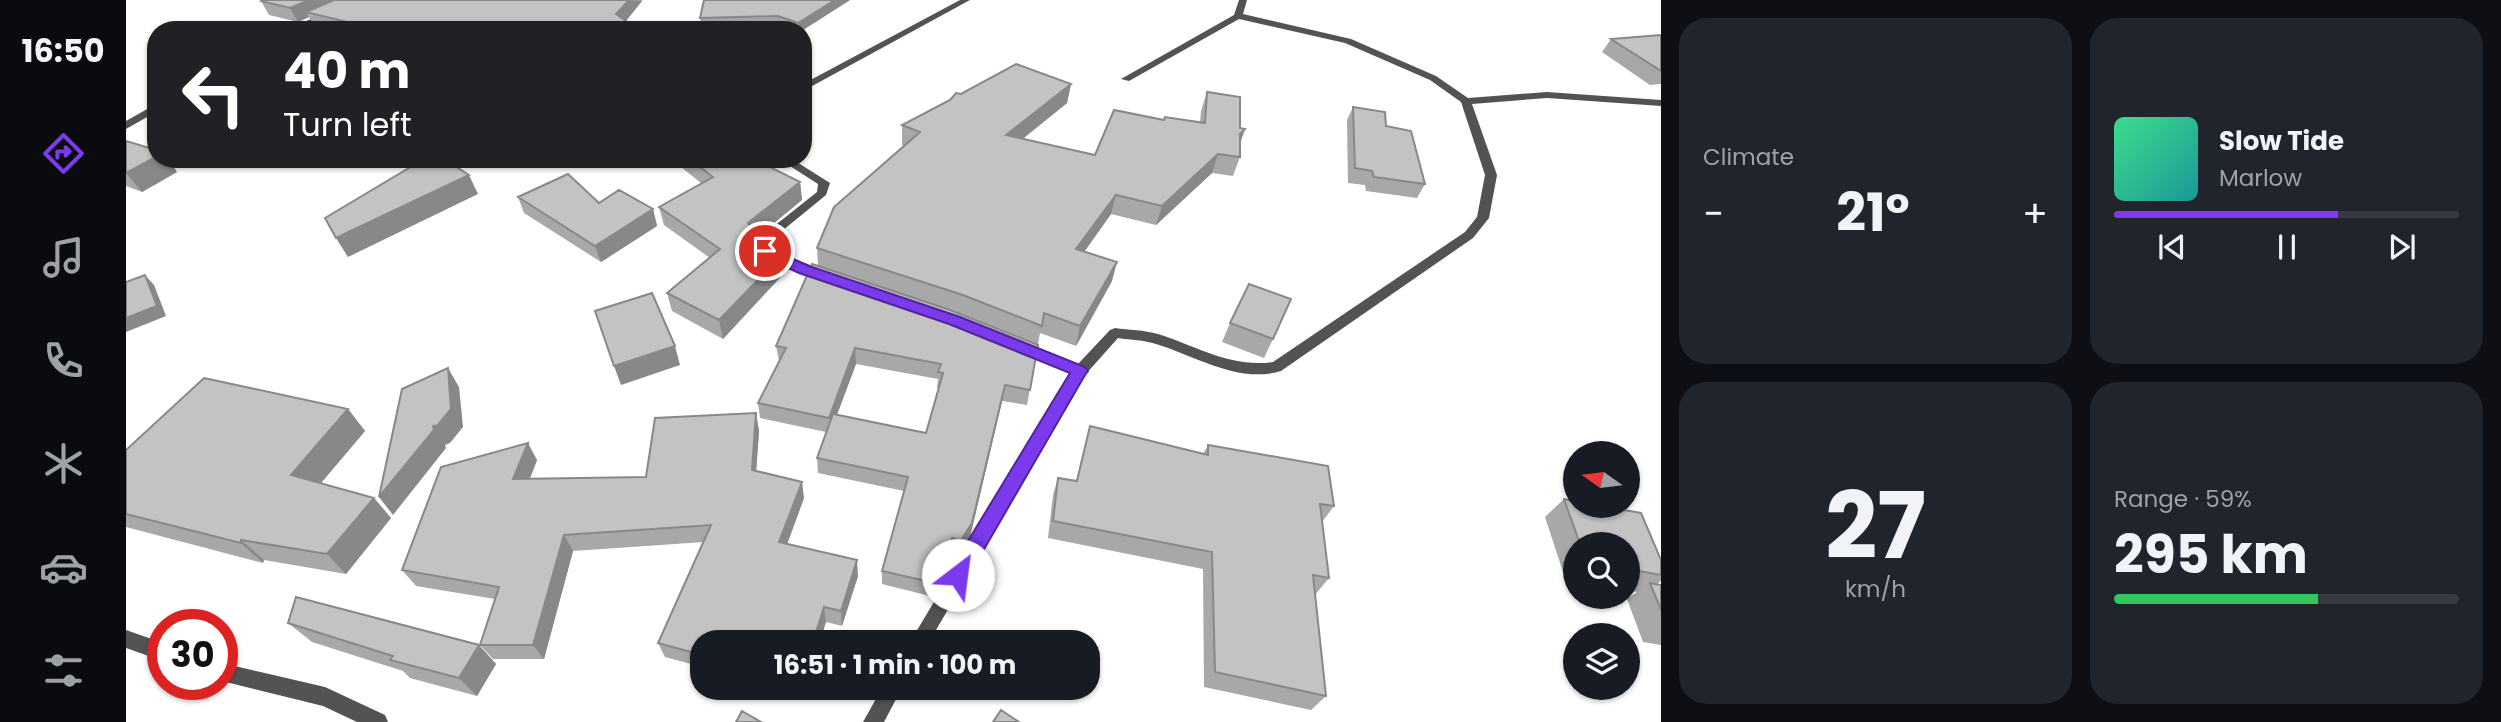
<!DOCTYPE html>
<meta charset="utf-8">
<style>
body{margin:0;font-family:Poppins,sans-serif;background:#20242c;color:#f1f3f6;height:100vh;display:flex;flex-direction:column;font-size:26px;white-space:nowrap}
*{box-sizing:border-box;margin:0}
p{font-size:23px;color:#9ea1a6}
.icon{flex:none;width:38px;height:38px;fill:none;stroke:currentColor;stroke-width:2;stroke-linecap:round;stroke-linejoin:round}
.map{position:relative;flex:1;overflow:hidden}
.sheet{display:flex;flex-direction:column;gap:18px;padding:18px;background:#0d0f14;width:840px}
.sheet>*{flex:none}
.guide{position:absolute;left:21px;top:21px;width:665px;height:147px;border-radius:28px;box-shadow:0 2px 5px #0004;background:#202124;color:#fff;overflow:hidden}
.needle{width:46px;rotate:284deg}
.fabs{position:absolute;left:1437px;top:441px;display:grid;gap:14px}
.fabs a{display:grid;place-items:center;width:77px;height:77px;border-radius:50%;background:#171b24;box-shadow:0 2px 5px #0004;font-size:35px}
.speed{position:absolute;left:21px;top:609px;display:flex;gap:14px;font-size:35px;font-weight:700;text-align:center}
.speed>*{display:grid;place-content:center;width:91px;height:91px;border-radius:50%;background:#171b24;box-shadow:0 2px 5px #0004;line-height:1}
.speed .limit{border:10px solid #d22;background:#fff;color:#111}
.pin{position:absolute;display:grid;place-items:center;width:60px;height:60px;color:#fff;margin:-30px;border:4px solid #fff;border-radius:50%;box-shadow:0 2px 7px #0007}
.me{position:absolute;width:77px;margin:-38px;rotate:30deg;stroke-linejoin:round;filter:drop-shadow(0 0 5px #0008)}
.turn{display:flex;align-items:center;gap:24px;height:147px;padding:0 21px;font-size:32px}
.turn .icon{width:91px;height:91px;stroke-width:2.5}
.turn b{display:block;font-size:49px;line-height:60px}
.big{font-size:52px;font-weight:700;line-height:1.1}
.sheet .tile{flex:1;display:flex;flex-direction:column;justify-content:center;gap:10px;min-width:0;padding:0 24px;border-radius:28px;background:#20242c}
.sheet .dial{align-items:center;gap:0}
.dial b{font-size:91px;line-height:1}
.song{display:flex;align-items:center;gap:21px}
.cover{width:84px;height:84px;border-radius:10px;background:linear-gradient(135deg,hsl(150 70% 55%),hsl(180 70% 35%))}
.played{height:7px;border-radius:4px;background:linear-gradient(90deg,#7c3aed 65%,#363941 65%)}
.keys{display:flex;justify-content:space-around;direction:ltr}
.heat{display:flex;justify-content:space-between;align-items:center;font-size:38px;direction:ltr}
.charge{height:10px;border-radius:5px;background:linear-gradient(90deg,#34c759 59%,#363941 0)}
.sheet .tiles{flex:1;display:grid;gap:18px;grid-template-columns:repeat(2,1fr)}
.trip{position:absolute;left:564px;top:630px;width:410px;height:70px;border-radius:28px;background:#171b24;box-shadow:0 2px 5px #0004;font-weight:700;line-height:70px;text-align:center}
main{display:flex;flex:1;min-height:0}
.tab-bar{display:flex;flex-direction:column;width:126px;justify-content:space-around;align-items:center;background:#090b0e;color:#9ea1a6}
.tab-bar .icon{width:49px;height:49px}
.tab-bar .selected{color:#7c3aed}
.tab-bar b{font-size:32px;color:#f1f3f6}
.map>svg:first-child{display:block}
.lines{fill:none;stroke-linecap:round;stroke-linejoin:round}
.minor{fill:#535353;fill-rule:evenodd}
.wall{fill:#a8a8a8;fill-rule:evenodd}
.shaded-wall{fill:#888}
.building{fill:#c3c3c3;stroke:#888;stroke-width:2}
.route{fill:#7c3aed;stroke:#51269a;stroke-width:2}
</style>
<main>
<nav class="tab-bar">
<b>16:50</b>
<svg class="icon selected" aria-label="directions" viewBox="0 0 24 24"><path d="M12 3l9 9-9 9-9-9zM9 14v-3h6M13 9l2 2-2 2"/></svg>
<svg class="icon" aria-label="music" viewBox="0 0 24 24"><path d="M9 18V5l10-2v13"/><circle cx="6" cy="18" r="3"/><circle cx="16" cy="16" r="3"/></svg>
<svg class="icon" aria-label="phone" viewBox="0 0 24 24"><path d="M5 4h4l2 5-3 2q2 4 5 5l2-3 5 2v4C11 20 4 13 5 4z"/></svg>
<svg class="icon" aria-label="climate" viewBox="0 0 24 24"><path d="M12 3v18M4 7l16 10M4 17L20 7"/></svg>
<svg class="icon" aria-label="car" viewBox="0 0 24 24"><path d="M5 17H2v-5l4-1 3-4h7l3 4 3 1v5h-3M9 17h6M6 11h13"/><circle cx="7" cy="17" r="2"/><circle cx="17" cy="17" r="2"/></svg>
<svg class="icon" aria-label="filters" viewBox="0 0 24 24"><path d="M4 7h16M4 17h16"/><circle cx="9" cy="7" r="2"/><circle cx="15" cy="17" r="2"/></svg>
</nav>
<div class="map">
<svg width="1535" height="722" viewBox="0 0 1535 722">
<rect width="100%" height="100%" fill="#fff"/>
<g class="lines">
<path class="minor" d="M 228,0 L 239,0 L 172,30 L 160,30 Z
M 834,0 L 844,0 L 677,91 L 677,84 Z
M 1113,0 L 1121,0 L 1117,14 L 1225,39 L 1310,76 L 1342,98 L 1421,92 L 1535,100 L 1535,106 L 1421,98 L 1346,104 L 1371,175 L 1363,218 L 1347,238 L 1155,371 C 1112,384 1070,356 1030,344 C 1018,340 1005,340 992,338 L 959,375 L 803,642 L 784,642 L 945,373 L 889,350 L 887,346 L 889,342 L 899,342 L 952,364 L 984,330 L 989,328 C 1003,330 1018,330 1032,334 C 1070,346 1105,368 1147,362 L 1339,232 L 1351,217 L 1359,175 L 1335,102 L 1304,80 L 1219,43 L 1113,19 L 1003,81 L 995,79 L 1108,15 Z
M 30,104 L 30,112 L 0,129 L 0,121 Z
M 653,159 L 666,159 L 704,183 L 700,195 L 640,244 L 643,248 L 705,274 L 706,277 L 705,280 L 695,280 L 635,254 L 627,243 L 691,192 L 692,184 Z
M 0,630 L 37,643 L 37,661 L 0,648 Z
M 96,663 L 199,687 L 259,715 L 262,722 L 231,722 L 197,706 L 96,681 Z
M 756,688 L 776,688 L 758,722 L 737,722 Z"/>
</g>
<path class="wall" d="M 136,0 L 516,0 L 516,1 L 500,21 L 513,30 L 204,30 L 188,26 L 183,17 L 172,22 L 143,15 L 135,1 Z
M 578,0 L 724,0 L 677,30 L 666,30 L 653,25 L 576,27 L 574,18 Z
M 1535,35 L 1535,84 L 1524,85 L 1476,52 L 1485,39 Z
M 945,84 L 941,103 L 897,139 L 969,155 L 1038,120 L 1074,122 L 1075,111 L 1081,92 L 1114,128 L 1119,129 L 1114,144 L 1114,157 L 1107,176 L 1086,173 L 1030,225 L 985,214 L 958,252 L 986,281 L 950,346 L 914,333 L 901,405 L 876,401 L 844,537 L 834,554 L 824,552 L 816,583 L 808,597 L 756,584 L 756,571 L 778,491 L 692,473 L 691,458 L 700,432 L 634,418 L 632,403 L 653,361 L 650,346 L 692,267 L 691,248 L 778,146 L 776,145 L 776,125 L 835,94 ZM 730,364 L 812,379 L 811,388 L 813,388 L 800,433 L 711,415 Z
M 1227,107 L 1260,126 L 1299,184 L 1291,198 L 1240,191 L 1239,185 L 1222,183 L 1221,120 Z
M 0,141 L 30,159 L 42,159 L 51,172 L 16,192 L 0,186 Z
M 545,159 L 628,159 L 674,182 L 676,200 L 630,237 L 661,270 L 597,339 L 546,311 L 541,293 L 584,258 L 538,225 L 533,207 L 575,183 Z
M 392,197 L 473,203 L 527,209 L 531,226 L 475,262 L 398,213 Z
M 1104,323 L 1147,339 L 1138,358 L 1096,342 Z
M 222,409 L 239,431 L 195,483 L 248,498 L 265,518 L 220,574 L 138,560 L 137,563 L 0,527 L 0,450 Z
M 630,413 L 633,431 L 630,472 L 678,498 L 661,544 L 732,576 L 716,626 L 700,622 L 576,642 L 576,667 L 539,657 L 532,643 L 578,542 L 447,551 L 418,659 L 367,659 L 354,645 L 369,599 L 290,586 L 276,570 L 411,460 L 404,479 L 520,477 Z
M 964,426 L 1077,454 L 1082,445 L 1208,506 L 1196,522 L 1203,578 L 1189,595 L 1200,696 L 1185,710 L 1078,687 L 1077,569 L 922,538 L 927,495 L 932,478 L 950,481 Z
M 1438,499 L 1535,560 L 1535,581 L 1531,584 L 1535,585 L 1535,645 L 1517,642 L 1501,599 L 1511,592 L 1502,590 L 1502,544 L 1449,544 L 1449,580 L 1439,578 L 1419,517 Z
M 162,623 L 353,645 L 370,664 L 351,696 L 284,678 L 277,671 L 186,642 Z
M 654,688 L 679,688 L 677,694 Z"/>
<path class="shaded-wall" d="M 183,0 L 221,0 L 180,12 L 183,17 L 172,22 L 164,8 Z
M 503,0 L 516,1 L 494,28 L 490,14 Z
M 709,0 L 724,0 L 677,30 L 673,30 L 672,23 Z
M 945,84 L 941,103 L 877,154 L 880,135 Z
M 1119,129 L 1112,148 L 1114,134 Z
M 1092,154 L 1086,173 L 1030,225 L 1036,206 Z
M 30,157 L 30,159 L 42,159 L 51,172 L 16,192 L 0,173 Z
M 343,175 L 352,194 L 222,257 L 210,238 Z
M 674,182 L 676,200 L 625,242 L 622,223 Z
M 990,195 L 985,214 L 946,269 L 950,249 Z
M 527,209 L 531,226 L 475,262 L 469,246 Z
M 659,252 L 661,270 L 597,339 L 593,320 Z
M 991,262 L 986,281 L 950,346 L 954,326 Z
M 19,275 L 28,285 L 40,316 L 0,332 L 0,318 Z
M 549,346 L 554,365 L 495,385 L 488,366 Z
M 729,348 L 730,364 L 704,433 L 703,418 Z
M 322,368 L 333,387 L 337,427 L 324,443 L 319,445 L 320,448 L 267,515 L 253,497 L 307,426 Z
M 879,385 L 876,401 L 844,537 L 834,554 L 835,540 Z
M 222,409 L 239,431 L 184,496 L 165,475 Z
M 630,413 L 633,431 L 629,487 L 626,470 Z
M 402,443 L 411,460 L 397,495 L 387,479 Z
M 676,482 L 678,498 L 656,558 L 653,542 Z
M 248,498 L 265,518 L 220,574 L 201,554 Z
M 438,535 L 447,551 L 418,659 L 407,645 Z
M 826,538 L 824,552 L 816,583 L 808,597 L 809,583 Z
M 115,540 L 138,560 L 137,563 L 115,543 Z
M 731,560 L 732,576 L 716,626 L 715,611 Z
M 698,607 L 700,622 L 694,642 L 687,642 Z
M 353,645 L 370,664 L 351,696 L 333,678 Z"/>
<path class="building" d="M 136,0 L 183,0 L 164,8 L 135,1 Z
M 208,0 L 503,0 L 490,14 L 513,30 L 254,30 L 180,12 Z
M 578,0 L 709,0 L 672,23 L 652,16 L 574,18 Z
M 1535,35 L 1535,71 L 1485,39 Z
M 890,64 L 945,84 L 880,135 L 969,155 L 988,110 L 1038,120 L 1039,117 L 1079,123 L 1081,92 L 1114,97 L 1114,128 L 1119,129 L 1114,134 L 1114,157 L 1092,154 L 1036,206 L 990,195 L 950,249 L 991,262 L 954,326 L 918,313 L 916,326 L 837,295 L 691,248 L 708,207 L 794,132 L 776,125 L 824,100 L 830,93 L 835,94 Z
M 1227,107 L 1259,112 L 1260,126 L 1285,131 L 1299,184 L 1248,177 L 1246,171 L 1229,168 Z
M 0,141 L 30,150 L 30,157 L 0,173 Z
M 298,159 L 318,159 L 343,175 L 210,238 L 199,218 Z
M 564,159 L 628,159 L 674,182 L 622,223 L 631,238 L 659,252 L 593,320 L 541,293 L 594,249 L 533,207 L 587,177 Z
M 442,174 L 473,203 L 493,190 L 527,209 L 469,246 L 392,197 Z
M 686,264 L 824,310 L 912,345 L 904,390 L 879,385 L 846,523 L 835,540 L 826,538 L 817,570 L 809,583 L 756,571 L 782,477 L 691,458 L 707,414 L 800,433 L 817,373 L 812,372 L 815,364 L 729,348 L 703,418 L 632,403 L 660,348 L 650,346 Z
M 19,275 L 31,306 L 0,318 L 0,282 Z
M 1123,284 L 1165,299 L 1147,339 L 1104,323 Z
M 526,293 L 549,346 L 488,366 L 469,311 Z
M 322,368 L 325,409 L 312,425 L 307,426 L 308,430 L 253,497 L 276,389 Z
M 78,378 L 222,409 L 165,475 L 248,498 L 201,554 L 115,540 L 115,543 L 0,514 L 0,450 Z
M 630,413 L 626,470 L 676,482 L 653,542 L 731,560 L 715,611 L 698,607 L 687,642 L 576,642 L 576,655 L 532,643 L 585,525 L 438,535 L 407,645 L 354,645 L 373,587 L 276,570 L 315,467 L 402,443 L 387,479 L 520,477 L 529,418 Z
M 964,426 L 1082,455 L 1082,445 L 1202,466 L 1208,506 L 1194,504 L 1203,578 L 1187,575 L 1200,696 L 1089,672 L 1086,552 L 927,521 L 932,478 L 951,481 Z
M 1438,499 L 1449,501 L 1449,506 L 1475,506 L 1515,513 L 1535,560 L 1535,575 L 1502,569 L 1502,544 L 1454,544 Z
M 1524,583 L 1535,585 L 1535,610 Z
M 170,597 L 353,645 L 333,678 L 264,660 L 267,656 L 162,623 Z
M 875,710 L 893,722 L 867,722 Z
M 616,711 L 635,722 L 610,722 Z"/>
<path class="route" d="M 639,247 L 683,266 L 834,317 L 959,367 L 962,371 L 959,375 L 839,582 L 832,584 L 825,582 L 822,575 L 825,569 L 944,373 L 823,324 L 673,273 L 634,255 L 632,251 Z"/>
</svg>
<div class="fabs">
<a><svg class="needle" viewBox="-14 -14 28 28"><path d="M0-13l5 13h-10z" fill="#e53935"/><path d="M0 13l5-13h-10z" fill="#9ea1a6"/></svg></a>
<a><svg class="icon" aria-label="search" viewBox="0 0 24 24"><circle cx="10" cy="10" r="6"/><path d="M15 15l6 6"/></svg></a>
<a><svg class="icon" aria-label="layers" viewBox="0 0 24 24"><path d="M12 4l9 5-9 5-9-5zM3 14l9 5 9-5"/></svg></a>
</div>
<div class="speed"><div class="limit">30</div></div>
<div class="pin" style="left:639px;top:251px;background:#d93025"><svg class="icon" aria-label="arrive" viewBox="0 0 24 24"><path d="M6 21V4h12l-3 4 3 4H6"/></svg></div>
<svg class="me" style="left:832px;top:575px" viewBox="-20 -20 40 40"><circle r="19" fill="#fff"/><path d="M0-13L10 11 0 6-10 11z" fill="#7c3aed"/></svg>
<div class="trip">16:51 · 1 min · 100 m</div>
<div class="guide">
<div class="turn"><svg class="icon" aria-label="left" viewBox="0 0 24 24"><path d="M17 20v-9H6M10 6l-5 5 5 5"/></svg><div><b>40 m</b>Turn left</div></div>
</div>
</div>
<section class="sheet">
<div class="tiles">
<div class="tile"><p>Climate</p>
<div class="heat"><a>−</a><b class="big">21°</b><a>+</a></div>
</div>
<div class="tile">
<div class="song"><i class="cover"></i><div><b>Slow Tide</b><p>Marlow</p></div></div>
<div class="played"></div>
<div class="keys"><svg class="icon" aria-label="previous" viewBox="0 0 24 24"><path d="M18 5L8 12l10 7zM5 5v14"/></svg><svg class="icon" aria-label="pause" viewBox="0 0 24 24"><path d="M8 5v14M16 5v14"/></svg><svg class="icon" aria-label="next" viewBox="0 0 24 24"><path d="M6 5l10 7-10 7zM19 5v14"/></svg></div>
</div>
<div class="tile dial"><b>27</b><p>km/h</p></div>
<div class="tile"><p>Range · 59%</p><b class="big">295 km</b><div class="charge"></div></div>
</div>
</section>
</main>
